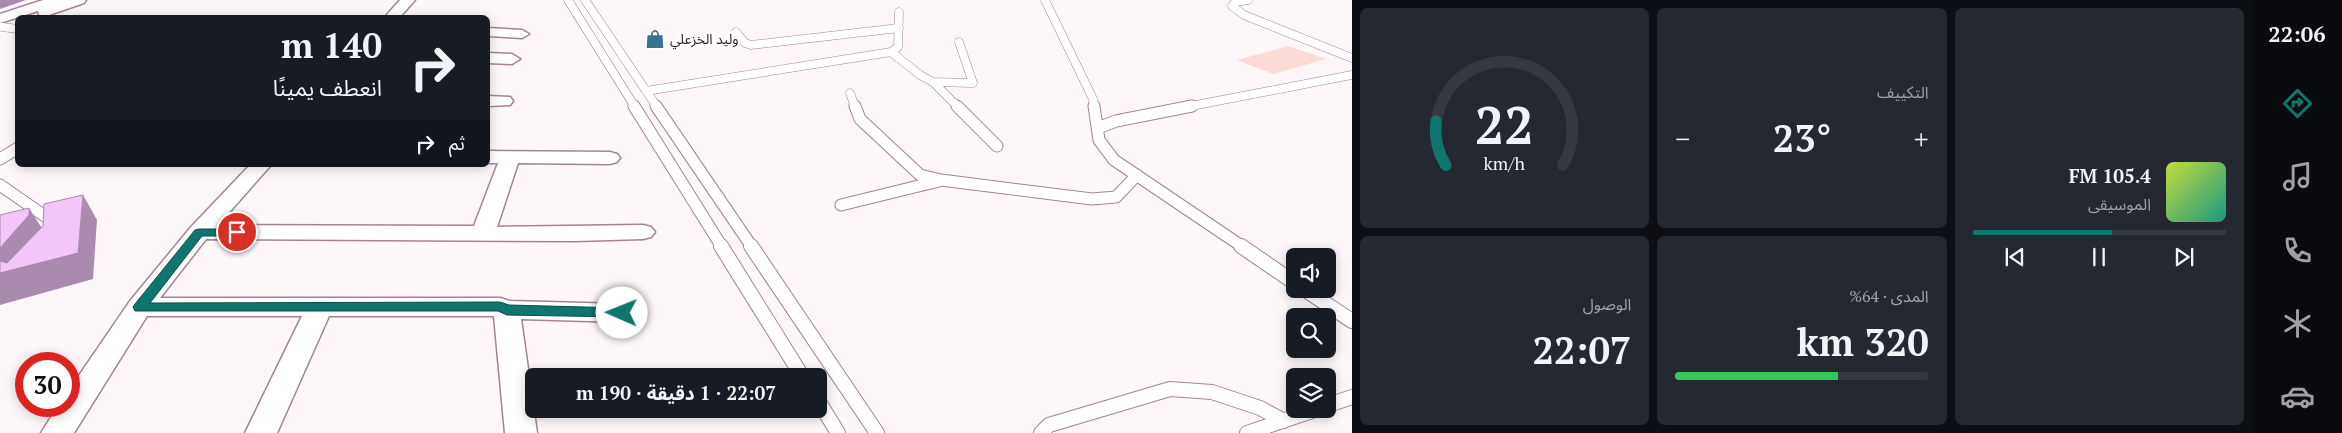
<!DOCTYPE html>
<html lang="ar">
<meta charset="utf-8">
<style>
body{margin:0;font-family:"PT Serif","Noto Sans Arabic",serif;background:#242831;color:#f1f3f6;direction:rtl;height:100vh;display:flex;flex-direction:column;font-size:19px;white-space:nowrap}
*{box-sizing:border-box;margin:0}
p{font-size:16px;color:#9ea1a6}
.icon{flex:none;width:28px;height:28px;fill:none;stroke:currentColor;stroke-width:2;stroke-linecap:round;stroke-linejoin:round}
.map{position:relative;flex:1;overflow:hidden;direction:ltr}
.sheet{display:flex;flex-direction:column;gap:8px;padding:8px;background:#0d0f14;width:900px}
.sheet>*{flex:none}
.guide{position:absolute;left:15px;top:15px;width:475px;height:152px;border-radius:8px;box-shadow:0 2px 12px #0003;direction:rtl;background:#171b24;color:#f1f3f6;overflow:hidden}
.tools{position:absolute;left:1286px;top:248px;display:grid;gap:10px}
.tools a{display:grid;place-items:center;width:50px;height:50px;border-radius:8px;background:#171b24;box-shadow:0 2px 12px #0003;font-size:25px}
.speed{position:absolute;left:15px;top:352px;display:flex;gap:10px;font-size:25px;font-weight:700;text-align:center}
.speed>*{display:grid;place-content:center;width:65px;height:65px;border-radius:50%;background:#171b24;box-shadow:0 2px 12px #0003;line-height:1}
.speed .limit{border:8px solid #d22;background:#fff;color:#111}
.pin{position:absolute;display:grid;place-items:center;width:42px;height:42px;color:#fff;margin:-21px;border:2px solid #fff;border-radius:50%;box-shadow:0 1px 5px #0007}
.me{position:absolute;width:55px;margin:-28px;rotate:271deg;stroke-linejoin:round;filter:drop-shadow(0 0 4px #0008)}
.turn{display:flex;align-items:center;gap:18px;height:105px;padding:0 25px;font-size:22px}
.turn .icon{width:65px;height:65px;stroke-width:2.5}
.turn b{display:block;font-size:35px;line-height:42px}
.then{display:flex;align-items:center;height:48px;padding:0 25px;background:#0003;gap:10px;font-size:19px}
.big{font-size:38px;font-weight:700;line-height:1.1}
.sheet .tile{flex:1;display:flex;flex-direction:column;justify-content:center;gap:8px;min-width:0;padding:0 18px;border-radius:8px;background:#242831}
.sheet .dial{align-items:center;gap:0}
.dial svg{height:130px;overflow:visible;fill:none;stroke:#363941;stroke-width:7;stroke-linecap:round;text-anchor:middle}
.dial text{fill:#f1f3f6;stroke:none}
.song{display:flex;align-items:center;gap:15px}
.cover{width:60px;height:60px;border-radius:8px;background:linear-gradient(135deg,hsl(70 70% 55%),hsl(170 70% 35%))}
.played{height:5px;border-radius:2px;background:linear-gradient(90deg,#0f766e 55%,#363941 55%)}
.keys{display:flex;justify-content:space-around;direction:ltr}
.heat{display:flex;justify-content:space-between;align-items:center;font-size:28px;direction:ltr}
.charge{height:8px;border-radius:4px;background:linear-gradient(90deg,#34c759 64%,#363941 0)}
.sheet .tiles{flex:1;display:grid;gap:8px;grid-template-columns:repeat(3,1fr)}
.tile:first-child{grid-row:span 2}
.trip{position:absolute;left:525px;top:368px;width:302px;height:50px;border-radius:8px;background:#171b24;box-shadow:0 2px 12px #0003;font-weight:700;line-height:50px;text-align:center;direction:rtl}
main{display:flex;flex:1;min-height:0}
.tabs{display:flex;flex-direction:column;width:90px;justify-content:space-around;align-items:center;background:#090b0e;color:#9ea1a6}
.tabs .icon{width:35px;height:35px}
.tabs .selected{color:#0f766e}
.tabs b{font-size:22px;color:#f1f3f6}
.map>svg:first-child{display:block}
.green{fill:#fadbd5}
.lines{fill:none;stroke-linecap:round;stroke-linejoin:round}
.service-far2-casing{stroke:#a38494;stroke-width:9}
.service-far1-casing{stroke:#a38494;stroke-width:13}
.service-casing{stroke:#a38494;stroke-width:16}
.minor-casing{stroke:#a38494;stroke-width:3}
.service-far2{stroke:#fff;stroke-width:8}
.service-far1{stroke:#fff;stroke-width:11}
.service{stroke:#fff;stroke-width:14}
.minor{fill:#fff;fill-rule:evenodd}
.shaded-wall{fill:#a98bae}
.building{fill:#f2c7f8;stroke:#a98bae}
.route{fill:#0f766e;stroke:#0a4d48}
.labels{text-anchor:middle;stroke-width:5;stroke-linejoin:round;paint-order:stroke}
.far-poi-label{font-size:14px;fill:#31242b;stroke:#fff;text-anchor:start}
</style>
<main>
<nav class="tabs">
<b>22:06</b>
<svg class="icon selected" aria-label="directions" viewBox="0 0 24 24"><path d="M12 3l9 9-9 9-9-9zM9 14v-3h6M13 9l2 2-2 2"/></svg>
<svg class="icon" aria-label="music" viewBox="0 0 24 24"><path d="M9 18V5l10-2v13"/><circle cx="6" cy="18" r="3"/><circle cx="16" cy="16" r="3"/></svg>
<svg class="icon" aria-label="phone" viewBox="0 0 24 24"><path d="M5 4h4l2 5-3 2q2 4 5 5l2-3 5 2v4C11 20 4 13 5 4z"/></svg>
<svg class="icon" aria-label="climate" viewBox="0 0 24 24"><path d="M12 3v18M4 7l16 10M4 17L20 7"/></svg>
<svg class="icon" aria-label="car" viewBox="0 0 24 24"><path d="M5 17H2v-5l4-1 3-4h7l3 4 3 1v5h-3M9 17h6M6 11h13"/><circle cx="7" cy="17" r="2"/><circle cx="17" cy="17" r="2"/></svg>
</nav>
<section class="sheet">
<div class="tiles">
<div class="tile">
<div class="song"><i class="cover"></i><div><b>105.4 FM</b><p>الموسيقى</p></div></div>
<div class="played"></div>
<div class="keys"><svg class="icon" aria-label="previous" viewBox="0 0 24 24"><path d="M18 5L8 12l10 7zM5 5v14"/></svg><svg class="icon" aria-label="pause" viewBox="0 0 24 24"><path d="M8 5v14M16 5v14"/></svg><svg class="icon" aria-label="next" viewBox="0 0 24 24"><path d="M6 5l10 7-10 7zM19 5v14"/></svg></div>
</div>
<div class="tile"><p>التكييف</p>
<div class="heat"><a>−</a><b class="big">23°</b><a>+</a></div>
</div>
<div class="tile dial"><svg viewBox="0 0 100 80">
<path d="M14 69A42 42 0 1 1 86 69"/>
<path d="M14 69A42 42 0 0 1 8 42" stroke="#0f766e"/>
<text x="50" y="56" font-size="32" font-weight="700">22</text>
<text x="50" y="72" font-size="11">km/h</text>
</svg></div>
<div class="tile"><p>المدى · 64%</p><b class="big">320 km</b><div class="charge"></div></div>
<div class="tile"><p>الوصول</p><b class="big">22:07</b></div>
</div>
</section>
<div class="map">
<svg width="1352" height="433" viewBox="0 0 1352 433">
<rect width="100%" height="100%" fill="#fef7fa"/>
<path class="green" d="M 1288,46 L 1326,59 L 1273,74 L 1237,60 Z"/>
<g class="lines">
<g class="service-far2-casing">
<path id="service-far2" d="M 568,0 L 635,107
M 585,0 L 657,107
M 1045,0 L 1093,99 L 1094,107
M 1248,0 L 1235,2 L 1232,6 L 1244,15 L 1352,58
M 2,27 L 18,29
M 736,32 L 745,43 L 751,45 L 899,28
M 891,52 L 920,75 L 933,82 L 958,107
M 933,82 L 973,83 L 959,42
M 646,91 L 891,52 L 898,47 L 899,12
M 850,93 L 855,107
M 1186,107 L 1352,75"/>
</g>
<g class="service-far1-casing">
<path id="service-far1" d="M 634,106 L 722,247
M 656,106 L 752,247
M 855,106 L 860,119 L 920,175 L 941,180 L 1092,199 L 1116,197 L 1137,175
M 957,106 L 997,146
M 1094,106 L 1099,140 L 1114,160 L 1243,247
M 1098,128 L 1116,121 L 1192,106
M 0,159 L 18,148
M 0,185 L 52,221 L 52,226
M 841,205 L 939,181"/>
</g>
<g class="service-casing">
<path id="service" d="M 721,246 L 802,376
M 751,246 L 877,433
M 1241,246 L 1295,283
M 1304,289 L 1352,321
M 819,402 L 838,433
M 1328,405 L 1352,397
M 1041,433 L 1049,425 L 1170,389 L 1212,392 L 1260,408 L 1284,421
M 1247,433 L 1318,409"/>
</g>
<g class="minor-casing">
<path id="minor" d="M 43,0 L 86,0 L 84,3 L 49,15 L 39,15 L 38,11 L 0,23 L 0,14 Z
M 400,0 L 415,0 L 399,18 L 384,18 Z
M 488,28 L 522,30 L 529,34 L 522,38 L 488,36 Z
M 488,53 L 512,54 L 520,59 L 512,64 L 488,63 Z
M 488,96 L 510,97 L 513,101 L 510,105 L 488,106 Z
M 488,151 L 610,152 L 617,154 L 620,158 L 617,162 L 610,164 L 518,163 L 497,227 L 643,225 L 651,227 L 655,232 L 651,237 L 643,239 L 575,241 L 206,239 L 160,298 L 500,298 L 510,301 L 622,304 L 631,307 L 635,313 L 631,319 L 622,322 L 521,319 L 537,433 L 505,433 L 494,316 L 329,316 L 277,433 L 245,433 L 302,316 L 147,316 L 74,433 L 41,433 L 58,406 L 69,406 L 69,390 L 130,301 L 191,227 L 250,165 L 271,165 L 218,225 L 474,226 L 498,163 L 488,163 Z"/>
</g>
<use href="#service-far2" class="service-far2"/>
<use href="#service-far1" class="service-far1"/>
<use href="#service" class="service"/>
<use href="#minor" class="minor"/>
</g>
<path class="shaded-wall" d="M 0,0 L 26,0 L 0,9 Z
M 83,195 L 97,220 L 93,279 L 0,305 L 0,248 L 29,208 L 45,233 Z"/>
<path class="building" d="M 83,195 L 78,253 L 0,273 L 0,261 L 7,263 L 43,226 L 44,204 Z
M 29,208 L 29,215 L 0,248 L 0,215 Z"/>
<path class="route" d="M 199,229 L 237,229 L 242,232 L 237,236 L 202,236 L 150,303 L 500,302 L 509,305 L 622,308 L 628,313 L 622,317 L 507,315 L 498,311 L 135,311 L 133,307 L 135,304 L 195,230 Z"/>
<defs>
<g id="shop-bare" transform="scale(1.5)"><path d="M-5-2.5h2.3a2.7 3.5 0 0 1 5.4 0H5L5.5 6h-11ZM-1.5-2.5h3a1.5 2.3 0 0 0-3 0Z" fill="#39738c" stroke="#fff" stroke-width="2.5" paint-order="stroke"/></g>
</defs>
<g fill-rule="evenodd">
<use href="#shop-bare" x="655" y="39"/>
</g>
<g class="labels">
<g class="far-poi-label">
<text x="670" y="44">وليد الخزعلي</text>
</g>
</g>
</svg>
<div class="tools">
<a><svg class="icon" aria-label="sound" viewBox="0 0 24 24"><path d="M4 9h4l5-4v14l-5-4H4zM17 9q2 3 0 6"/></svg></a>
<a><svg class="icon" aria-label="search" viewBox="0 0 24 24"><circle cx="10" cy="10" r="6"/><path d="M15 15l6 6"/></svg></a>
<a><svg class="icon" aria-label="layers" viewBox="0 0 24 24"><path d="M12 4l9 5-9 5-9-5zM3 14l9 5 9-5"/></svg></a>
</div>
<div class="speed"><div class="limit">30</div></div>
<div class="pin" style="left:237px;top:232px;background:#d93025"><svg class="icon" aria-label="arrive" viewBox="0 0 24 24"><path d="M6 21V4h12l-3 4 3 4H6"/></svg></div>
<svg class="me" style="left:622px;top:313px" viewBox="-20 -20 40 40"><circle r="19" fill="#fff"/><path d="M0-13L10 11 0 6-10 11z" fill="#0f766e"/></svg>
<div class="trip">22:07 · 1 دقيقة · 190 m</div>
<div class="guide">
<div class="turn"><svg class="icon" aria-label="right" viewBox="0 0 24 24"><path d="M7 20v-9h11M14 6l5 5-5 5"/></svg><div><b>140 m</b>انعطف يمينًا</div></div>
<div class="then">ثم<svg class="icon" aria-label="right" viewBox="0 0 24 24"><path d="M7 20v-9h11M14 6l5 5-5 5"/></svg></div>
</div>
</div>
</main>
